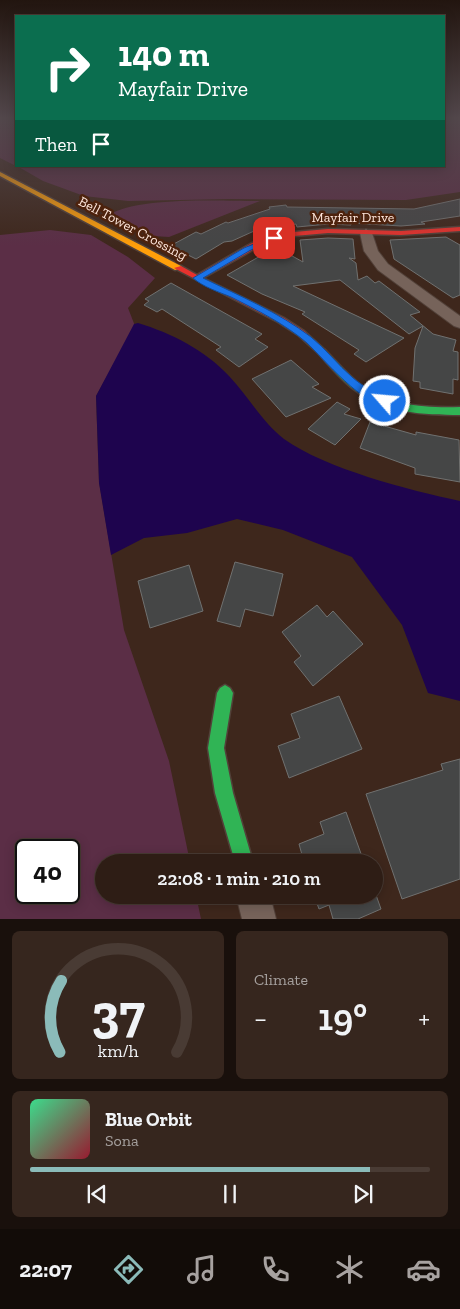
<!DOCTYPE html>
<meta charset="utf-8">
<style>
body{margin:0;font-family:"Zilla Slab",serif;background:#36261e;color:#f1f3f6;height:100vh;display:flex;flex-direction:column;font-size:19px;white-space:nowrap}
*{box-sizing:border-box;margin:0}
p{font-size:16px;color:#a7a2a0}
.icon{flex:none;width:28px;height:28px;fill:none;stroke:currentColor;stroke-width:2;stroke-linecap:round;stroke-linejoin:round}
.map{position:relative;height:919px;overflow:hidden}
.sheet{display:flex;flex-direction:column;gap:12px;padding:12px;background:#19100c;flex:1}
.sheet>*{flex:none}
.banner{position:absolute;left:15px;top:15px;width:430px;height:152px;border-radius:0px;box-shadow:0 2px 12px #0003,0 0 0 1px #493b34;background:#0b6e4f;color:#fff;overflow:hidden}
.speed{position:absolute;left:15px;top:839px;display:flex;gap:10px;font-size:25px;font-weight:700;text-align:center}
.speed>*{display:grid;place-content:center;width:65px;height:65px;border-radius:50%;background:#2e1d15;box-shadow:0 2px 12px #0003,0 0 0 1px #493b34;line-height:1}
.speed .limit{border:2px solid #111;border-radius:8px;background:#fff;color:#111}
.pin{position:absolute;display:grid;place-items:center;width:42px;height:42px;color:#fff;margin:-21px;border-radius:10px;box-shadow:0 2px 8px #0006}
.me{position:absolute;width:55px;margin:-28px;rotate:297deg;stroke-linejoin:round;filter:drop-shadow(0 0 4px #0008)}
.turn{display:flex;align-items:center;gap:18px;height:105px;padding:0 20px;font-size:22px}
.turn .icon{width:65px;height:65px;stroke-width:2.5}
.turn b{display:block;font-size:35px;line-height:42px}
.then{display:flex;align-items:center;height:48px;padding:0 20px;background:#0003;gap:10px;font-size:19px}
.big{font-size:38px;font-weight:600;line-height:1.1}
.sheet .tile{flex:1;display:flex;flex-direction:column;justify-content:center;gap:8px;min-width:0;padding:0 18px;border-radius:8px;background:#36261e}
.sheet .dial{align-items:center;gap:0}
.dial svg{height:130px;overflow:visible;fill:none;stroke:#493b34;stroke-width:7;stroke-linecap:round;text-anchor:middle}
.dial text{fill:#f1f3f6;stroke:none}
.song{display:flex;align-items:center;gap:15px}
.cover{width:60px;height:60px;border-radius:8px;background:linear-gradient(135deg,hsl(150 70% 55%),hsl(350 70% 35%))}
.played{height:5px;border-radius:2px;background:linear-gradient(90deg,#8bbbb9 85%,#493b34 85%)}
.keys{display:flex;justify-content:space-around;direction:ltr}
.heat{display:flex;justify-content:space-between;align-items:center;font-size:28px;direction:ltr}
.sheet .tiles{flex:1;display:grid;gap:12px;grid-template-columns:1fr 1fr}
.tile:last-child{grid-column:span 2}
.trip{position:absolute;left:95px;top:854px;width:288px;height:50px;border-radius:25px;background:#2e1d15;box-shadow:0 2px 12px #0003,0 0 0 1px #493b34;font-weight:600;line-height:50px;text-align:center}
.menu{display:flex;height:80px;justify-content:space-around;align-items:center;background:#120c08;color:#a7a2a0}
.menu .icon{width:35px;height:35px}
.menu .active{color:#8bbbb9}
.menu b{font-size:22px;color:#f1f3f6}
.map>svg:first-child{display:block}
.green{fill:#5b2e46;fill-rule:evenodd}
.water{fill:#1e044e}
.building{fill:#454646;stroke:#707170}
.lines{fill:none;stroke-linecap:round;stroke-linejoin:round}
.street-casing{stroke:#524139;stroke-width:2}
.fast-casing{stroke:#524139;stroke-width:3}
.slow-casing{stroke:#524139;stroke-width:3}
.jam-casing{stroke:#524139;stroke-width:3}
.street{fill:#76635a;fill-rule:evenodd}
.fast{fill:#30b455;fill-rule:evenodd}
.slow{fill:#ff9f0a;fill-rule:evenodd}
.jam{fill:#e5322d;fill-rule:evenodd}
.route{fill:#1a73e8;stroke:#114b97}
.labels{text-anchor:middle;stroke-width:5;stroke-linejoin:round;paint-order:stroke}
.far-street-label{font-size:14px;fill:#fee7dd;stroke:#4d220d}
</style>
<div class="map">
<svg width="460" height="919" viewBox="0 0 460 919">
<rect width="100%" height="100%" fill="#3e271c"/>
<path class="green" d="M 0,118 L 16,118 L 16,166 L 0,158 Z
M 444,118 L 460,118 L 460,192 L 406,200 L 230,199 L 128,201 L 84,196 L 43,181 L 17,166 L 444,166 Z
M 260,201 L 169,237 L 153,236 L 108,216 C 133,196 225,201 260,201 Z
M 50,230 L 91,235 L 128,257 L 155,278 L 128,308 L 135,326 L 96,396 L 99,482 L 124,630 L 169,761 L 190,862 L 104,862 L 104,895 L 196,895 L 201,919 L 0,919 L 0,235 ZM 26,850 L 69,850 L 69,892 L 26,892 Z"/>
<path class="water" d="M 138,323 C 171,333 205,350 229,376 C 248,396 262,422 284,439 C 326,469 409,490 460,501 L 460,701 L 428,693 L 402,625 L 352,557 L 283,530 L 237,519 L 187,533 L 144,538 L 111,555 L 99,483 L 96,396 L 134,324 Z"/>
<path class="building" d="M 460,199 L 460,216 L 421,222 L 425,224 L 401,226 L 351,223 L 351,225 L 328,224 L 297,227 L 296,224 L 266,229 L 263,227 L 232,241 L 224,242 L 196,259 L 170,246 L 196,232 L 201,234 L 226,222 L 228,223 L 270,209 L 269,207 L 286,205 L 287,207 L 414,209 Z
M 446,237 L 460,245 L 460,295 L 453,298 L 394,259 L 390,240 Z
M 328,238 L 353,239 L 355,259 L 349,258 L 356,263 L 358,280 L 367,276 L 375,283 L 379,281 L 420,312 L 410,315 L 433,334 L 456,340 L 453,351 L 458,352 L 458,380 L 453,379 L 453,394 L 420,388 L 420,382 L 413,381 L 415,348 L 423,326 L 409,334 L 340,280 L 293,286 L 404,338 L 366,362 L 354,354 L 359,350 L 302,314 L 305,312 L 262,294 L 227,275 L 269,251 L 278,256 L 285,252 L 303,262 L 300,240 Z
M 171,283 L 262,334 L 255,339 L 268,347 L 239,367 L 216,350 L 221,347 L 162,309 L 157,312 L 144,305 L 149,301 L 145,299 Z
M 291,360 L 319,384 L 312,387 L 331,398 L 286,417 L 252,379 Z
M 337,402 L 350,409 L 344,414 L 361,419 L 335,445 L 308,429 Z
M 370,422 L 416,435 L 416,432 L 459,440 L 460,482 L 415,474 L 415,468 L 360,448 Z
M 235,562 L 283,574 L 273,616 L 245,609 L 240,627 L 217,621 Z
M 189,565 L 203,611 L 150,628 L 138,581 Z
M 317,605 L 327,617 L 333,611 L 363,644 L 313,686 L 294,662 L 301,656 L 282,632 Z
M 339,696 L 362,749 L 289,778 L 278,746 L 300,738 L 291,714 Z
M 460,759 L 460,879 L 402,899 L 366,794 L 443,770 L 441,764 Z
M 346,812 L 364,862 L 304,862 L 299,844 L 324,834 L 320,822 Z
M 314,895 L 376,895 L 381,909 L 358,919 L 333,919 L 329,905 L 319,909 Z"/>
<g class="lines">
<g class="street-casing">
<path id="street" d="M 366,229 L 372,233 L 378,251 L 388,264 L 460,316 L 460,328 L 454,326 L 378,270 L 364,251 L 360,233 Z
M 236,895 L 270,895 L 276,919 L 242,919 Z"/>
</g>
<g class="fast-casing">
<path id="fast" d="M 322,349 L 325,350 C 337,362 348,376 362,386 C 390,406 426,408 460,407 L 460,415 C 424,415 384,413 355,390 C 341,380 330,366 319,354 L 319,350 Z
M 225,685 L 230,688 L 233,693 L 224,748 L 233,793 L 253,862 L 235,862 L 215,793 L 208,748 L 217,693 L 220,688 Z"/>
</g>
<g class="slow-casing">
<path id="slow" d="M 0,172 L 181,266 L 182,268 L 175,270 L 0,176 Z"/>
</g>
<g class="jam-casing">
<path id="jam" d="M 460,227 L 460,231 L 401,235 L 328,233 L 294,236 L 258,247 L 203,278 L 284,318 L 304,331 L 325,350 L 325,354 L 319,354 L 298,335 L 278,322 L 174,268 L 181,266 L 197,275 L 252,243 L 294,232 L 328,229 L 401,231 Z"/>
</g>
<use href="#street" class="street"/>
<use href="#fast" class="fast"/>
<use href="#slow" class="slow"/>
<use href="#jam" class="jam"/>
</g>
<linearGradient id="sky" x2="0" y2="1"><stop stop-color="#22150f"/><stop offset="0.48" stop-color="#52474b"/><stop offset="1" stop-color="#52474b" stop-opacity="0"/></linearGradient>
<rect width="460" height="246" fill="url(#sky)"/>
<path class="route" d="M 271,237 L 277,238 L 249,251 L 203,278 C 240,296 278,312 311,337 C 326,349 338,365 352,377 C 363,387 376,392 388,399 L 390,401 L 388,404 C 366,410 322,357 307,343 C 285,324 257,310 231,297 C 219,292 203,287 193,278 L 244,248 Z"/>
<g class="labels">
<g class="far-street-label">
<text x="353" y="222">Mayfair Drive</text>
<text transform="translate(133 228) rotate(28)" y="5">Bell Tower Crossing</text>
</g>
</g>
</svg>
<div class="speed"><div class="limit">40</div></div>
<div class="pin" style="left:274px;top:238px;background:#d93025"><svg class="icon" aria-label="arrive" viewBox="0 0 24 24"><path d="M6 21V4h12l-3 4 3 4H6"/></svg></div>
<svg class="me" style="left:385px;top:401px" viewBox="-20 -20 40 40"><circle r="17" fill="#1a73e8" stroke="#fff" stroke-width="3"/><path d="M0-11L8 9 0 5-8 9z" fill="#fff"/></svg>
<div class="trip">22:08 · 1 min · 210 m</div>
<div class="banner">
<div class="turn"><svg class="icon" aria-label="right" viewBox="0 0 24 24"><path d="M7 20v-9h11M14 6l5 5-5 5"/></svg><div><b>140 m</b>Mayfair Drive</div></div>
<div class="then">Then<svg class="icon" aria-label="arrive" viewBox="0 0 24 24"><path d="M6 21V4h12l-3 4 3 4H6"/></svg></div>
</div>
</div>
<section class="sheet">
<div class="tiles">
<div class="tile dial"><svg viewBox="0 0 100 80">
<path d="M14 69A42 42 0 1 1 86 69"/>
<path d="M14 69A42 42 0 0 1 15 25" stroke="#8bbbb9"/>
<text x="50" y="56" font-size="32" font-weight="700">37</text>
<text x="50" y="72" font-size="11">km/h</text>
</svg></div>
<div class="tile"><p>Climate</p>
<div class="heat"><a>−</a><b class="big">19°</b><a>+</a></div>
</div>
<div class="tile">
<div class="song"><i class="cover"></i><div><b>Blue Orbit</b><p>Sona</p></div></div>
<div class="played"></div>
<div class="keys"><svg class="icon" aria-label="previous" viewBox="0 0 24 24"><path d="M18 5L8 12l10 7zM5 5v14"/></svg><svg class="icon" aria-label="pause" viewBox="0 0 24 24"><path d="M8 5v14M16 5v14"/></svg><svg class="icon" aria-label="next" viewBox="0 0 24 24"><path d="M6 5l10 7-10 7zM19 5v14"/></svg></div>
</div>
</div>
</section>
<nav class="menu">
<b>22:07</b>
<svg class="icon active" aria-label="directions" viewBox="0 0 24 24"><path d="M12 3l9 9-9 9-9-9zM9 14v-3h6M13 9l2 2-2 2"/></svg>
<svg class="icon" aria-label="music" viewBox="0 0 24 24"><path d="M9 18V5l10-2v13"/><circle cx="6" cy="18" r="3"/><circle cx="16" cy="16" r="3"/></svg>
<svg class="icon" aria-label="phone" viewBox="0 0 24 24"><path d="M5 4h4l2 5-3 2q2 4 5 5l2-3 5 2v4C11 20 4 13 5 4z"/></svg>
<svg class="icon" aria-label="climate" viewBox="0 0 24 24"><path d="M12 3v18M4 7l16 10M4 17L20 7"/></svg>
<svg class="icon" aria-label="car" viewBox="0 0 24 24"><path d="M5 17H2v-5l4-1 3-4h7l3 4 3 1v5h-3M9 17h6M6 11h13"/><circle cx="7" cy="17" r="2"/><circle cx="17" cy="17" r="2"/></svg>
</nav>
